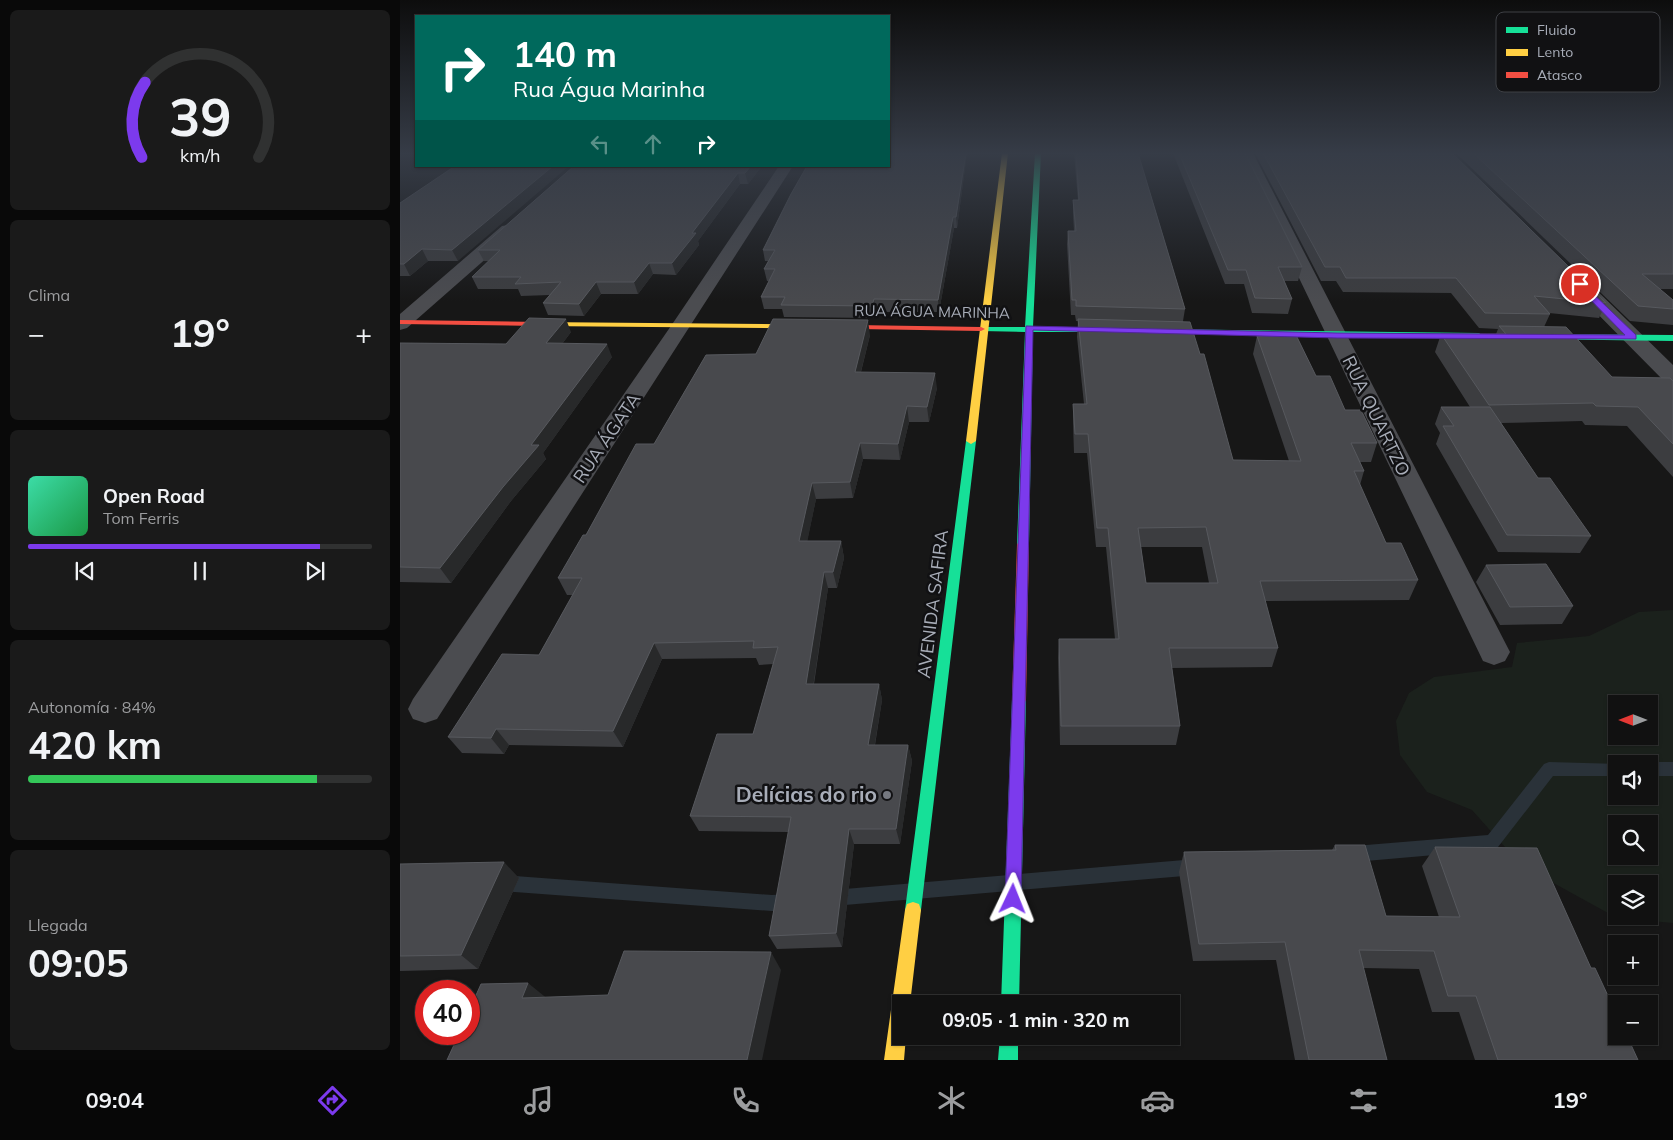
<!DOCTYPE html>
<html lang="es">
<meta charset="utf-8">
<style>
body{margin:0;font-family:Mulish,sans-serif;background:#1a1a1a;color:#f1f3f6;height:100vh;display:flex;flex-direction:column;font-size:19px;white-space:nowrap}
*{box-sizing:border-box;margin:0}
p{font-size:16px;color:#9c9d9f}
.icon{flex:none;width:28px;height:28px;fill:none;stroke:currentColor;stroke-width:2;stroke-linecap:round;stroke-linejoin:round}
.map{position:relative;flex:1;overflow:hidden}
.drawer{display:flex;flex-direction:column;gap:10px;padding:10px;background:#090909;width:400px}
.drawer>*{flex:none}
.top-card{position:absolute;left:15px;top:15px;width:475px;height:152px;border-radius:0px;box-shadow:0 1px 4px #0004,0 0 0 1px #303131;background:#00695c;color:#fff;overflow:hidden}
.needle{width:32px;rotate:270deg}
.tools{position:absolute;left:1208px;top:695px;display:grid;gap:10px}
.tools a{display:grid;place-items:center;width:50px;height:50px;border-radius:0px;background:#111;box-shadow:0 1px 4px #0004,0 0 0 1px #303131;font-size:25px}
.speed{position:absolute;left:15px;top:980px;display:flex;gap:10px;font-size:25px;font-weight:700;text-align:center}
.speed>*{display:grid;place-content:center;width:65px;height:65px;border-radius:50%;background:#111;box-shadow:0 1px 4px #0004,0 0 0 1px #303131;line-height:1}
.speed .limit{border:8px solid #d22;background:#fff;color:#111}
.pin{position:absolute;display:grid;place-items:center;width:42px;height:42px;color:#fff;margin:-21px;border:2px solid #fff;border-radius:50%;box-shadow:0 1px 5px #0007}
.me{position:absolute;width:55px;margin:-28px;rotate:2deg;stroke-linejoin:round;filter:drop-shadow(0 0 4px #0008)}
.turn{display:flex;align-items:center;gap:18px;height:105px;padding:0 15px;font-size:22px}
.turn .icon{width:65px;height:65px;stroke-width:2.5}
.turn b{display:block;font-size:35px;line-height:42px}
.lanes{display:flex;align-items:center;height:48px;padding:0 15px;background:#0003;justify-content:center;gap:25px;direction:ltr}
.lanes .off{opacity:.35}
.big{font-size:38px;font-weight:700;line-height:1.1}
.drawer .tile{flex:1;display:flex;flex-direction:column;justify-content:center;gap:8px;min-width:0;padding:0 18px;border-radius:8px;background:#1a1a1a}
.drawer .dial{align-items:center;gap:0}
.dial svg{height:130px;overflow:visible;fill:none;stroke:#303131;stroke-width:7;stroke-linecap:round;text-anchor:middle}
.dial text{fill:#f1f3f6;stroke:none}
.song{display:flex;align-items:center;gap:15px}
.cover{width:60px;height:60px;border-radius:8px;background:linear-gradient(135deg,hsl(160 70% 55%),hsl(140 70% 35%))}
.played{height:5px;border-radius:2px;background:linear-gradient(90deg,#7c3aed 85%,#303131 85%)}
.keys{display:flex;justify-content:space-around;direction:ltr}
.heat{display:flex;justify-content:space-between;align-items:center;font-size:28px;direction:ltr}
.charge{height:8px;border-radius:4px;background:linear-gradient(90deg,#34c759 84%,#303131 0)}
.trip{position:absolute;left:492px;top:995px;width:288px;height:50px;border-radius:0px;background:#111;box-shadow:0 1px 4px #0004,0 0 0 1px #303131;font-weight:700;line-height:50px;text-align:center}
.menu{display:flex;height:80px;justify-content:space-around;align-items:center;background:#070707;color:#9c9d9f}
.menu .icon{width:35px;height:35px}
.menu .current{color:#7c3aed}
.menu b{font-size:22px;color:#f1f3f6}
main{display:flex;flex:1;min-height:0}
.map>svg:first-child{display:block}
.green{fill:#1b211c;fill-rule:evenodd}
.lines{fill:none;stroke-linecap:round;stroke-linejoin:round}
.stream{fill:#2a3239;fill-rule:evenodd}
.street{fill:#4b4c50;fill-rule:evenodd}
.fast{fill:#16e098;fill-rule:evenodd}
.slow{fill:#ffcf43;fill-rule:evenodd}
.jam{fill:#f24e42;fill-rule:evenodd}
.wall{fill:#3c3d40;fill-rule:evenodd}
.shaded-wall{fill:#28292a}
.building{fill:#48494d;stroke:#57595e;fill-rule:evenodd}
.route{fill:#7c3aed;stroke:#51269a}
.poi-dot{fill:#757880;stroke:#111113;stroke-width:2}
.labels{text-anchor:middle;stroke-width:5;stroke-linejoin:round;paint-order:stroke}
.far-street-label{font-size:15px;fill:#a8adb8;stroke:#111113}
.street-label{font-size:18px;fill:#a8adb8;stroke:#111113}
.near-poi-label{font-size:21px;font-weight:bold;fill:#a8adb8;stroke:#111113;text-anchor:end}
.key{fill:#111113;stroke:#3e4045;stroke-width:1}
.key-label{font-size:14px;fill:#a8adb8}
</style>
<main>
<section class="drawer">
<div class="tile dial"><svg viewBox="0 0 100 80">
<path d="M14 69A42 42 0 1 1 86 69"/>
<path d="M14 69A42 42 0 0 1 16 23" stroke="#7c3aed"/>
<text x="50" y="56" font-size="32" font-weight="700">39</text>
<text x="50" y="72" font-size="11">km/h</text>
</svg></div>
<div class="tile"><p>Clima</p>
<div class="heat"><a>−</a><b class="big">19°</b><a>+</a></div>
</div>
<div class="tile">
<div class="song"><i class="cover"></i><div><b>Open Road</b><p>Tom Ferris</p></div></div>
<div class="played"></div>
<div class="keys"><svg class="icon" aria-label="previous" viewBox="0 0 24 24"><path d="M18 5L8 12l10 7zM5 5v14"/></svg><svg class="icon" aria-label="pause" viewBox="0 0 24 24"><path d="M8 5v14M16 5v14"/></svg><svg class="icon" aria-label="next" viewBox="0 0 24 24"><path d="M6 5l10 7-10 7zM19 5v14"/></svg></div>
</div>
<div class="tile"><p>Autonomía · 84%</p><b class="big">420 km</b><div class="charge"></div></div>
<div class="tile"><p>Llegada</p><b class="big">09:05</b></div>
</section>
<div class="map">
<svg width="1273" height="1060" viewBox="0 0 1273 1060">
<rect width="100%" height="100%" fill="#171717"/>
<path class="green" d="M 1273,610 L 1273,923 L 1217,918 L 1121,865 L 1072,810 L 1027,792 L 1000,755 L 996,721 L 1009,693 L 1034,677 L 1112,667 L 1117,643 L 1189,636 L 1239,612 ZM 1216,704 L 1249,704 L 1249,736 L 1216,736 ZM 1216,764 L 1249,764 L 1249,796 L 1216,796 ZM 1216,824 L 1249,824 L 1249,856 L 1216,856 ZM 1216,884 L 1249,884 L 1249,916 L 1216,916 Z"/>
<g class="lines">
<path class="stream" d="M 1149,762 L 1220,764 L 1216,764 L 1216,776 L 1153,776 L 1098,847 L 1092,850 L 954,862 L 948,859 L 946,854 L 948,849 L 954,846 L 1088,835 L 1144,764 Z
M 1249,762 L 1273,762 L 1273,776 L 1249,776 L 1249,764 L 1245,764 Z
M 796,859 L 802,861 L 804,867 L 802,873 L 796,875 L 433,906 L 427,904 L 425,898 L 427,892 L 433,890 Z
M 101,875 L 372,895 L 390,894 L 396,896 L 398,902 L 396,908 L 390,910 L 372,911 L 101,891 L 95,889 L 93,883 L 95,877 Z"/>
<path class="street" d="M 839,153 L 853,153 L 1110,652 L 1105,661 L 1094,665 L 1083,661 Z
M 379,166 L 393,166 L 37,719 L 25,723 L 13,719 L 8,709 L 13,699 L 273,323 Z
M 108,225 L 114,226 L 116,230 L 114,234 L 7,328 L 0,330 L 0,314 L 102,226 Z
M 1176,275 L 1183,277 L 1273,365 L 1273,384 L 1265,382 L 1169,285 L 1167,281 L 1169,277 Z"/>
<path class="fast" d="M 635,153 L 641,153 L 633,327 L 714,328 L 718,330 L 714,332 L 633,332 L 629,544 L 623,548 L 617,544 L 625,332 L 581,331 L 577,329 L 581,327 L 625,327 Z
M 754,329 L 1079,333 L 1083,336 L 1079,339 L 757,333 L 754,333 Z
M 1137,334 L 1273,335 L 1273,341 L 1134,339 L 1134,335 Z
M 571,438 L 576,441 L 521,910 L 519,916 L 513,918 L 507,916 L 505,910 L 566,441 Z
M 619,694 L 624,696 L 626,700 L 619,1004 L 601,1004 L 612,700 L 614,696 Z
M 600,1036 L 618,1036 L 618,1060 L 598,1060 Z"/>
<path class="slow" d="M 602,153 L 608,153 L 576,441 L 571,444 L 566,441 Z
M 137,322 L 458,325 L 462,327 L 458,329 L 140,326 L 136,324 Z
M 513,902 L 519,904 L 521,910 L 510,1004 L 501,1004 L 501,1036 L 506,1036 L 504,1060 L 484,1060 L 505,910 L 507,904 Z"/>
<path class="jam" d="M 0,320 L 140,322 L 144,324 L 140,326 L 0,324 Z
M 455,325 L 581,327 L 585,329 L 581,331 L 458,329 L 454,327 Z
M 623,540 L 629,544 L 626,700 L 624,704 L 619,706 L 614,704 L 612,700 L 617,544 Z"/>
</g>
<path class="wall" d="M 567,153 L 557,228 L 554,228 L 539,312 L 475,312 L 474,318 L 384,317 L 382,309 L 364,309 L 361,297 L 369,281 L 367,281 L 364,269 L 368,261 L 365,261 L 363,250 Z
M 674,153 L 738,153 L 785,309 L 783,321 L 833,460 L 889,461 L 853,354 L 857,336 L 916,376 L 945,410 L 977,443 L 971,462 L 960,462 L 964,471 L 960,485 L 986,543 L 1018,580 L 1009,600 L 865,601 L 878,648 L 872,667 L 772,668 L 780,726 L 776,745 L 660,745 L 658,658 L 659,639 L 715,639 L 706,547 L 696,547 L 687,453 L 674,453 L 673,423 L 673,404 L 684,404 L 677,337 L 678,321 L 676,321 L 675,315 L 671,315 L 667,244 L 668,231 L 674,231 L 673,213 L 673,200 L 678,200 ZM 741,547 L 802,547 L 809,583 L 746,583 Z
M 773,153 L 845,153 L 902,267 L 898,281 L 884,281 L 892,299 L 888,314 L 852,313 L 844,284 L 825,284 Z
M 855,153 L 1052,153 L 1206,303 L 1199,318 L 1149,313 L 1150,314 L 1144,327 L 1212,377 L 1273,381 L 1273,477 L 1227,426 L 1185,425 L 1182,421 L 1101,423 L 1138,478 L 1191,536 L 1180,553 L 1098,552 L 1036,444 L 1040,433 L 1035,424 L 1041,407 L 1070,407 L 1035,352 L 1041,334 L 1096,334 L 1098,329 L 1079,328 L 1051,293 L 943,292 L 936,281 L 921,281 Z
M 1056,153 L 1273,153 L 1273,289 L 1259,289 L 1273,300 L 1273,325 L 1230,321 Z
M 55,166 L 58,261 L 28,261 L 10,276 L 0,276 L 0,203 Z
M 362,166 L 348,184 L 340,184 L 298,241 L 299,245 L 276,275 L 253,274 L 238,294 L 201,294 L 184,316 L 148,315 L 143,303 L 150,295 L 121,296 L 118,289 L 78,289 L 72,277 L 89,261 L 84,261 L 78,250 Z
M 171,332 L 162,344 L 212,357 L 143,453 L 146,459 L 111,501 L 51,583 L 0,582 L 0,343 L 106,344 Z
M 470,335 L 461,372 L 537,388 L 529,422 L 509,422 L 500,460 L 463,459 L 453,498 L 416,499 L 407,541 L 441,541 L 444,558 L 437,588 L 428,588 L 414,684 L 479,684 L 482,700 L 475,745 L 508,745 L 512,761 L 500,844 L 454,844 L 442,947 L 377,949 L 369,936 L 389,832 L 299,831 L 290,816 L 353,734 L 373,664 L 359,665 L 356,658 L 262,659 L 223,747 L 109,745 L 104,754 L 62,753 L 48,737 L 139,655 L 173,595 L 167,595 L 158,578 L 186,535 L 254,444 L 356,354 Z
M 1086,565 L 1173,606 L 1162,624 L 1100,625 L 1076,582 Z
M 935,845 L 986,916 L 1039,917 L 1022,866 L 1035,847 L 1191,968 L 1238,1060 L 1075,1060 L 1059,1012 L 1032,1012 L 1019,969 L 963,968 L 987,1060 L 895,1060 L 876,960 L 793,961 L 779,872 L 784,852 L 932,850 Z
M 0,864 L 119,878 L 78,969 L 0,971 Z"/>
<path class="shaded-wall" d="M 566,153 L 567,153 L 557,228 L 556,217 Z
M 153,166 L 169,166 L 58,261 L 52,250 Z
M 351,166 L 362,166 L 348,184 L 345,173 Z
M 338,173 L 340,184 L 298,241 L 299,245 L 276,275 L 272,263 L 292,233 Z
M 553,217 L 554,228 L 539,312 L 538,300 Z
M 22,249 L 28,261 L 10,276 L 4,264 Z
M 249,263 L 253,274 L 238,294 L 234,282 Z
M 196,282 L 201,294 L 184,316 L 179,304 Z
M 474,299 L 475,312 L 474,318 L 472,306 Z
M 166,319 L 171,332 L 152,357 L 146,343 Z
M 468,320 L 470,335 L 457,387 L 455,372 Z
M 207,344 L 212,357 L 143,453 L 146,459 L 111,501 L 51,583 L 40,568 L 131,445 Z
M 535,373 L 537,388 L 529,422 L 527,407 Z
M 507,406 L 509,422 L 500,460 L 498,444 Z
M 460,443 L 463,459 L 453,498 L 450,482 Z
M 412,483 L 416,499 L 404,558 L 399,541 Z
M 441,541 L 444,558 L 437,588 L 433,572 Z
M 424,572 L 428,588 L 411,700 L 406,684 Z
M 254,643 L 262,659 L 223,747 L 213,731 Z
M 479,684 L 482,700 L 472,761 L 468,745 Z
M 96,729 L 109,745 L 104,754 L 91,738 Z
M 508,745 L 512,761 L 500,844 L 496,829 Z
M 449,829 L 454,844 L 442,947 L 436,933 Z
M 104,862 L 119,878 L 78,969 L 61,955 Z
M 371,952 L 381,970 L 362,1060 L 347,1060 Z
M 128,983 L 149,1000 L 122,998 Z"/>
<path class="building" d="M 489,153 L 566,153 L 556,217 L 553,217 L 538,300 L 474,299 L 472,306 L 381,305 L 385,297 L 361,297 L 375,269 L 364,269 L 375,250 L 363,250 L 391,194 L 407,166 L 489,166 Z
M 676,153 L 738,153 L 785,309 L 676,306 L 676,300 L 672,300 L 668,231 L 676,231 L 673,200 L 679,200 Z
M 779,153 L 845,153 L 902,267 L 878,267 L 892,299 L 855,298 L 846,270 L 828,270 Z
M 863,153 L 1052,153 L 1206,303 L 1134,296 L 1150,314 L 1085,313 L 1056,278 L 946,278 L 940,267 L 925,267 Z
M 1073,153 L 1261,153 L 1273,161 L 1273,274 L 1242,274 L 1273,300 L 1273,309 L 1238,306 Z
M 55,166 L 153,166 L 52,250 L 22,249 L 4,264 L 0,264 L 0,203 Z
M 174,166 L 351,166 L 345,173 L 338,173 L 292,233 L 296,233 L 272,263 L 249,263 L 234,282 L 196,282 L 179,304 L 143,303 L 161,282 L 115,284 L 121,277 L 72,277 L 100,250 L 78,250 Z
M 129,318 L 166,319 L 146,343 L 207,344 L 131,445 L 139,445 L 103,487 L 40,568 L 0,567 L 0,343 L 106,344 Z
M 373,319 L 468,320 L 455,372 L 535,373 L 527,407 L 507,406 L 498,444 L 460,443 L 450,482 L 412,483 L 399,541 L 441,541 L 433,572 L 424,572 L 406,684 L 479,684 L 468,745 L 508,745 L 496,829 L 449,829 L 436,933 L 369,936 L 391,817 L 290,816 L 317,734 L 353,734 L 378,647 L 353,648 L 354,641 L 254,643 L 213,731 L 96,729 L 91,738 L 48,737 L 102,654 L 139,655 L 182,578 L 158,578 L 183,535 L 186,535 L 236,444 L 254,444 L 306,355 L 356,354 Z
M 678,319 L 790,322 L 800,354 L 804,354 L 833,460 L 901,461 L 857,336 L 896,335 L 916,376 L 930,376 L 945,410 L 961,410 L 977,443 L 951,443 L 964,471 L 954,471 L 986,543 L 1001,543 L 1018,580 L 860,581 L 878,648 L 769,648 L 780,726 L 661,726 L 659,639 L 719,639 L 708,528 L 697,528 L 688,434 L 675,434 L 673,404 L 687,404 ZM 806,527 L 818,583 L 746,583 L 738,528 Z
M 1099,326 L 1166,327 L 1212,377 L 1270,378 L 1273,381 L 1273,444 L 1238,407 L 1196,406 L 1193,403 L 1089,405 L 1041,334 L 1106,334 Z
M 1041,407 L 1090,407 L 1138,478 L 1150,478 L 1191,536 L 1107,535 L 1043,426 L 1054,426 Z
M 1146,564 L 1173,606 L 1110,607 L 1086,565 Z
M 935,845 L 965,845 L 986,916 L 1060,917 L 1035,847 L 1137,848 L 1191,968 L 1195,968 L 1216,1013 L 1216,1036 L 1227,1036 L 1238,1060 L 1098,1060 L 1076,996 L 1048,996 L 1034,951 L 959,950 L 987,1060 L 909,1060 L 885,942 L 799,944 L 784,852 L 936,850 Z
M 104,862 L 61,955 L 0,956 L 0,864 Z
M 224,951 L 371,952 L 347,1060 L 47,1060 L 59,1034 L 69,1034 L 69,1011 L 81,984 L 128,983 L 122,998 L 208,995 Z"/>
<linearGradient id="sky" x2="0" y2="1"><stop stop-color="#0d0d0d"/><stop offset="0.51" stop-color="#363c47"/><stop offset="1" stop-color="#363c47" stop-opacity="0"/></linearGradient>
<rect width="1273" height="301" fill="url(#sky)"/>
<path class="route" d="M 1177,283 L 1182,283 L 1236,335 L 1236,339 L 937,338 L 633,330 L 621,899 L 619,905 L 613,908 L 607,905 L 605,899 L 626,326 L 937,333 L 1225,335 L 1177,286 Z"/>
<circle class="poi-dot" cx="487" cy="795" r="5"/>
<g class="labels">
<g class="far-street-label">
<text transform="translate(532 312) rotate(1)" y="5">RUA ÁGUA MARINHA</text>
</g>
<g class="street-label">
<text transform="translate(976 416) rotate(64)" y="6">RUA QUARTZO</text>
<text transform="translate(207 438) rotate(-56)" y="6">RUA ÁGATA</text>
<text transform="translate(533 604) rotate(-83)" y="6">AVENIDA SAFIRA</text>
</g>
<g class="near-poi-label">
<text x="477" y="802">Delícias do rio</text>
</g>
</g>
<rect x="1096" y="12" width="164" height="80" rx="8" class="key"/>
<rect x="1106" y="27" width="22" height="6" fill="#16e098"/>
<rect x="1106" y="49" width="22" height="7" fill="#ffcf43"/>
<rect x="1106" y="72" width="22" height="6" fill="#f24e42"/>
<g class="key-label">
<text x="1137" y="35">Fluido</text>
<text x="1137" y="57">Lento</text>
<text x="1137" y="80">Atasco</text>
</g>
</svg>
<div class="tools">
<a><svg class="needle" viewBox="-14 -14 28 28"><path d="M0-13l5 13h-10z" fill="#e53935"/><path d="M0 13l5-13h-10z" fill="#9c9d9f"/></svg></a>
<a><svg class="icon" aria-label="sound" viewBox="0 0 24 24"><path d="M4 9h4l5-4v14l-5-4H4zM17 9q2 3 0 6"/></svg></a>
<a><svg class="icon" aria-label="search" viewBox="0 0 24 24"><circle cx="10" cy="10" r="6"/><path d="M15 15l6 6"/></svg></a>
<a><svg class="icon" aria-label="layers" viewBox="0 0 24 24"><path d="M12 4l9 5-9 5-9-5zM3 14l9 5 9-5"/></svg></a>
<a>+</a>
<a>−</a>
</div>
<div class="speed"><div class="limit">40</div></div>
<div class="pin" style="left:1180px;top:284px;background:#d93025"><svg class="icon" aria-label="arrive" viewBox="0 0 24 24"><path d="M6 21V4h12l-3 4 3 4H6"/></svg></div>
<svg class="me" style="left:613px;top:899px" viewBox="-20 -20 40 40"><path d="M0-17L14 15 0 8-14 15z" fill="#7c3aed" stroke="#fff" stroke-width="4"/></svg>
<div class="trip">09:05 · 1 min · 320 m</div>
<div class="top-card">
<div class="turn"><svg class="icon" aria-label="right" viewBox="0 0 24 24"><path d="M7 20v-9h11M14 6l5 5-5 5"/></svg><div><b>140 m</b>Rua Água Marinha</div></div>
<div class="lanes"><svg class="icon off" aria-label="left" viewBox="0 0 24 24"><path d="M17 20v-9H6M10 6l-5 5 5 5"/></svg><svg class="icon off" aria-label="ahead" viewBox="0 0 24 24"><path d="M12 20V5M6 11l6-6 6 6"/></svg><svg class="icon" aria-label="right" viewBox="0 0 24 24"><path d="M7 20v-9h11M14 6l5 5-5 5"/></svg></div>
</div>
</div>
</main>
<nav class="menu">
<b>09:04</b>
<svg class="icon current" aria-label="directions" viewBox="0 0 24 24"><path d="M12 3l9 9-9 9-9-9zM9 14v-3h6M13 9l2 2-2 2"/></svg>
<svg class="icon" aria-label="music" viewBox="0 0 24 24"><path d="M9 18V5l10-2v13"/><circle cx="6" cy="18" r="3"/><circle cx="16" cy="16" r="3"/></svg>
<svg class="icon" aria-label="phone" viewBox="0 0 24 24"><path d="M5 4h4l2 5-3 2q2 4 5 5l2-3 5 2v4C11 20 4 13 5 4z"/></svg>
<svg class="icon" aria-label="climate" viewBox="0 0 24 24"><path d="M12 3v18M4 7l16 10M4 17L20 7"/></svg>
<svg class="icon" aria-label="car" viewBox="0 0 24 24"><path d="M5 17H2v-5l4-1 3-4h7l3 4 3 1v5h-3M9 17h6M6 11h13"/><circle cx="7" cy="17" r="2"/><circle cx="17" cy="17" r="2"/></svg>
<svg class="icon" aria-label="filters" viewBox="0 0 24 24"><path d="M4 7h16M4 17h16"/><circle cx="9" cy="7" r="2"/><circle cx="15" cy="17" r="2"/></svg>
<b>19°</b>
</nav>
